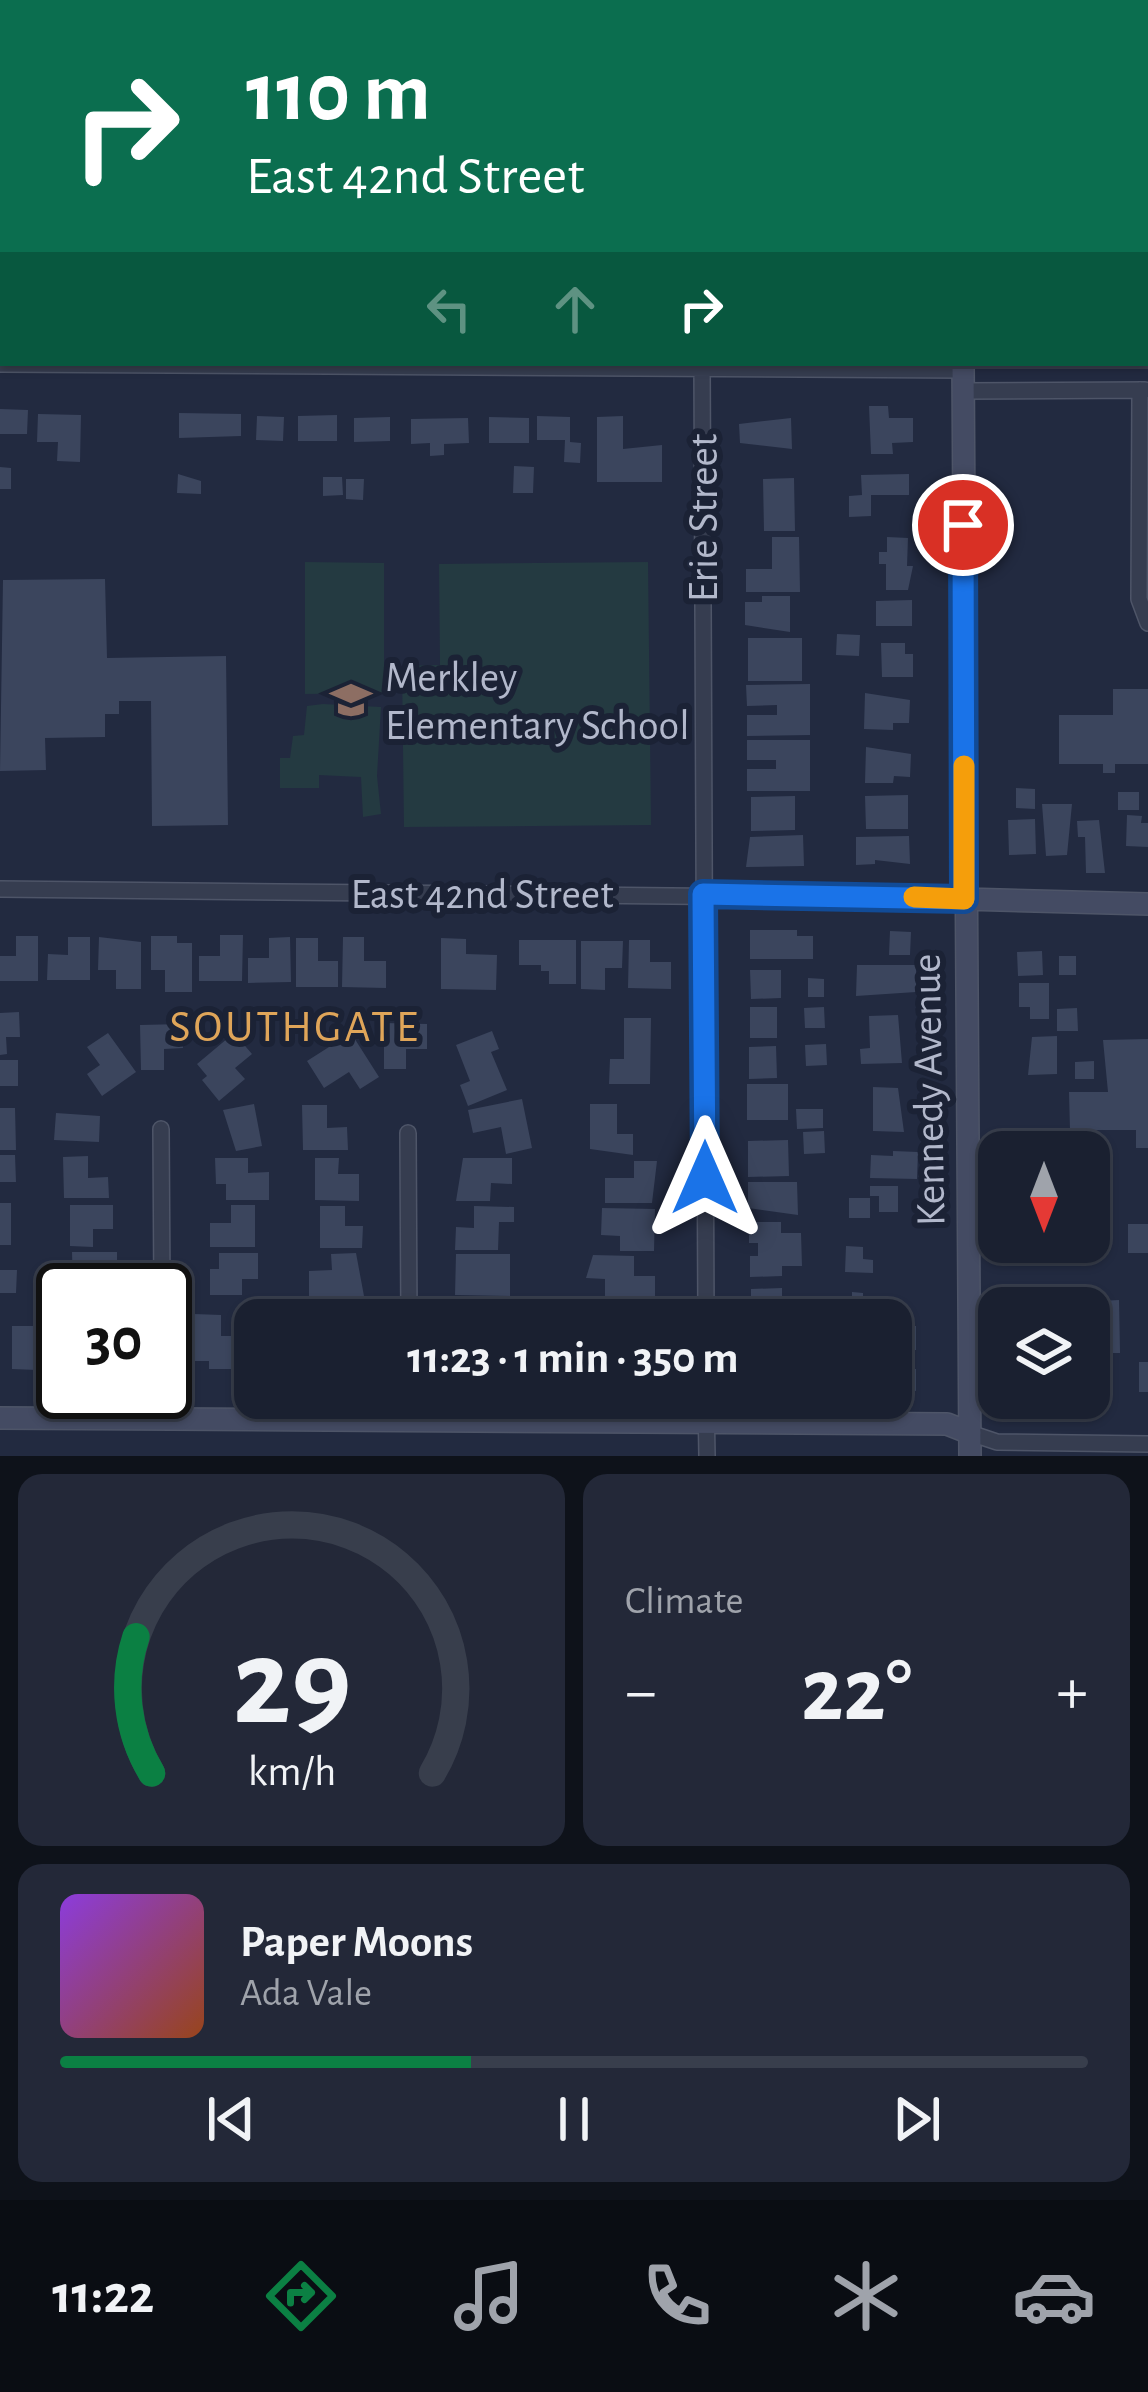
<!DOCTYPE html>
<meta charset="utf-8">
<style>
body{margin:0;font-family:"Alegreya Sans",sans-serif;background:#232838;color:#f1f3f6;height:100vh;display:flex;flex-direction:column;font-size:45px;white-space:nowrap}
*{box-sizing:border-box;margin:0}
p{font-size:39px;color:#9fa3ab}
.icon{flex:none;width:66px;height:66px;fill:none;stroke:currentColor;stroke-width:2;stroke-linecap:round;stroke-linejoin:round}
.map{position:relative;height:1456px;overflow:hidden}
.side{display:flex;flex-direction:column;gap:18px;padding:18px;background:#0e121a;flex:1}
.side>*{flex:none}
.hud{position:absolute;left:0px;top:0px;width:1149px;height:366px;box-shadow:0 3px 9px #0004,0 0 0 3px #383e4c;background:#0b6e4f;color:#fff;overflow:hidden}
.needle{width:78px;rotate:180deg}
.buttons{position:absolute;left:978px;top:1131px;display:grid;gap:24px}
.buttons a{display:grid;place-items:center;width:132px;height:132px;border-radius:24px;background:#1a2030;box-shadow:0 3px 9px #0004,0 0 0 3px #383e4c;font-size:60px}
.speed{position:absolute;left:36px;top:1263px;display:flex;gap:24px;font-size:60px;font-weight:700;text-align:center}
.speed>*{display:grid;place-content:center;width:156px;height:156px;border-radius:50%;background:#1a2030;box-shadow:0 3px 9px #0004,0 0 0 3px #383e4c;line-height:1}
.speed .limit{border:6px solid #111;border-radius:18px;background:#fff;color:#111}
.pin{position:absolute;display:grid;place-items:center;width:102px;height:102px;color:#fff;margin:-51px;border:6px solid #fff;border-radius:50%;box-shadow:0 3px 12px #0007}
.me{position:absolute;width:132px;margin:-66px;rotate:0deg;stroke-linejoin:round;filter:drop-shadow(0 0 9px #0008)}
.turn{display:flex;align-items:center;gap:42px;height:252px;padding:0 48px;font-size:54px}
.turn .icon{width:156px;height:156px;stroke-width:2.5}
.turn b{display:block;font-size:84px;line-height:102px}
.lanes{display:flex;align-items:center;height:114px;padding:0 48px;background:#0003;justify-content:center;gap:60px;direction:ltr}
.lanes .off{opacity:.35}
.big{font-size:90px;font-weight:700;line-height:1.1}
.side .card{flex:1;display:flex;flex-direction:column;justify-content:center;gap:18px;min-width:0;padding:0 42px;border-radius:24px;background:#232838}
.side .dial{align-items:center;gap:0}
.dial svg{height:312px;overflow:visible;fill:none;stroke:#383e4c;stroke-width:7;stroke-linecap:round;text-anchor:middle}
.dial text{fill:#f1f3f6;stroke:none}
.song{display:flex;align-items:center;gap:36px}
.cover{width:144px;height:144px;border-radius:18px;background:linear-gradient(135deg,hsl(270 70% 55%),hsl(20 70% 35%))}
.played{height:12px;border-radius:6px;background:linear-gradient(90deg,#0b8043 40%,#383e4c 40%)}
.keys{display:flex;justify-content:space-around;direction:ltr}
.heat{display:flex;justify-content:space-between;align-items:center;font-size:66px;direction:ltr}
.side .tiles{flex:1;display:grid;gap:18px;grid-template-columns:1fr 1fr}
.card:last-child{grid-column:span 2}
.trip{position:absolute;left:234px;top:1299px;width:678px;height:120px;border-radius:24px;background:#1a2030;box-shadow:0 3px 9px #0004,0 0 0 3px #383e4c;font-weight:700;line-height:120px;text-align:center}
.menu{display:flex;height:192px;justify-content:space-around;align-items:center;background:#0a0d13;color:#9fa3ab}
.menu .icon{width:84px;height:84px}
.menu .selected{color:#0b8043}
.menu b{font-size:54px;color:#f1f3f6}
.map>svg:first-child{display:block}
.green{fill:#243a41}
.building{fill:#3b455d}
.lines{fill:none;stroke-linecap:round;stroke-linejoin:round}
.street-casing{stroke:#4e5568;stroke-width:18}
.secondary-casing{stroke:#4e5568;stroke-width:24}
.street{stroke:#363d50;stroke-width:15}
.secondary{stroke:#444b63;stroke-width:21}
.route-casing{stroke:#114b97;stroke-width:30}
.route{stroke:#1a73e8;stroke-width:21}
.slow{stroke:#f59e0b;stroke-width:21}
.labels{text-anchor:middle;stroke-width:12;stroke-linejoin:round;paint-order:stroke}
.street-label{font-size:42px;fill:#b2b8cb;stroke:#1b2235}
.poi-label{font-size:42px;fill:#b2b8cb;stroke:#1b2235;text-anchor:start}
.neighbourhood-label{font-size:45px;letter-spacing:3px;fill:#dfa559;stroke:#1b2235}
</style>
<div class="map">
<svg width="1148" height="1456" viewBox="0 0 1148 1456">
<rect width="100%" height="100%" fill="#222a40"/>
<path class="green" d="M 305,562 L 384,563 L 384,693 L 305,694 Z
M 648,562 L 651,825 L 404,827 L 402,666 L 440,665 L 439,564 Z
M 323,704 L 381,707 L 377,776 L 381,814 L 363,817 L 361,777 L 319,775 L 319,788 L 280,788 L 280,758 L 290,758 L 293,736 L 304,735 L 307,706 Z"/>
<path class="building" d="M 869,406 L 888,406 L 889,418 L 913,418 L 913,442 L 892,443 L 893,454 L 871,454 Z
M 0,409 L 28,410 L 27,434 L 0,434 Z
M 179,413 L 241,414 L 241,436 L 179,438 Z
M 38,414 L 81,415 L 80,462 L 57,461 L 58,442 L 37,442 Z
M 337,415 L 337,441 L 298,441 L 298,416 Z
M 257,416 L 284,417 L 283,441 L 256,440 Z
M 537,416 L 570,417 L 570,442 L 581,443 L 580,463 L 564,462 L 565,440 L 537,440 Z
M 623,416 L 623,449 L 662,445 L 662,482 L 597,482 L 597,417 Z
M 390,417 L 390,441 L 354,442 L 354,418 Z
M 489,417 L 529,418 L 529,443 L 489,443 Z
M 468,418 L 469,443 L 444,444 L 444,455 L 430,456 L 430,443 L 411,444 L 411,419 Z
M 791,418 L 792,449 L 740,443 L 739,424 Z
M 514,466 L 534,467 L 533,493 L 513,493 Z
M 0,467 L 11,468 L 11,489 L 0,489 Z
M 178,474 L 201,481 L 201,494 L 177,493 Z
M 909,474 L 909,495 L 871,495 L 871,516 L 849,517 L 849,496 L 862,495 L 861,475 Z
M 323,477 L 342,477 L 343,495 L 323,496 Z
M 794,478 L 795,531 L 764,531 L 763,479 Z
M 346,479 L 364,479 L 363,500 L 346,499 Z
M 772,537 L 799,537 L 800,592 L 746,592 L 746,569 L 772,569 Z
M 887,537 L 908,538 L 907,566 L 913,566 L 908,590 L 886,590 L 886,564 L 879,564 L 879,552 L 887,552 Z
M 105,579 L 107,658 L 226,656 L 228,825 L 152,826 L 151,701 L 119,701 L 119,714 L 105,714 L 105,737 L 45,738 L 46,770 L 0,771 L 3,580 Z
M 762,596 L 790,596 L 790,632 L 745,625 L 745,602 L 762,602 Z
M 912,600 L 912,626 L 876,626 L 876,601 Z
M 837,634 L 860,635 L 859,656 L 836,655 Z
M 748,638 L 802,638 L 802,681 L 748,681 Z
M 881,643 L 905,643 L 905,654 L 913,654 L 913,677 L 882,677 Z
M 810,684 L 810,735 L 747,736 L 747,715 L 777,715 L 777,705 L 747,706 L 746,685 Z
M 1113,689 L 1148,689 L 1148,764 L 1115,764 L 1115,773 L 1103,773 L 1103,764 L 1059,764 L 1059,715 L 1113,715 Z
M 865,693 L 910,700 L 909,723 L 893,723 L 893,730 L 864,729 Z
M 747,740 L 810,740 L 810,791 L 747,791 L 747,769 L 776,769 L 776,760 L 747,760 Z
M 866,747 L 911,754 L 910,777 L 894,776 L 893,783 L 865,783 Z
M 1016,788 L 1035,789 L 1035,809 L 1016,808 Z
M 1118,792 L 1139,792 L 1139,810 L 1118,810 Z
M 908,795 L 908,829 L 866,829 L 865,796 Z
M 795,796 L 795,830 L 751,831 L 751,797 Z
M 1042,804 L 1072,804 L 1067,855 L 1046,856 Z
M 1127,815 L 1142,816 L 1141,823 L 1148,823 L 1148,847 L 1126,846 Z
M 1035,819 L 1036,854 L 1009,855 L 1008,820 Z
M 1099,820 L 1105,873 L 1086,873 L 1085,837 L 1078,837 L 1077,821 Z
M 803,835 L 804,866 L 746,867 L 750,837 Z
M 909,836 L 910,864 L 875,860 L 875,864 L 856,865 L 856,837 Z
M 750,930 L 797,930 L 797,936 L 813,936 L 813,959 L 750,959 Z
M 890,931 L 911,932 L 910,955 L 889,955 Z
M 220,935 L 243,935 L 242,981 L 199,981 L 199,956 L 220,956 Z
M 16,936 L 38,936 L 38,981 L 0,981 L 0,956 L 16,956 Z
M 151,936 L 177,936 L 177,943 L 192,943 L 192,992 L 165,992 L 165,970 L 151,970 Z
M 68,937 L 90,937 L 90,980 L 47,980 L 48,954 L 68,955 Z
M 99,937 L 141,942 L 141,989 L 116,989 L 116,970 L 98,970 Z
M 290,937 L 291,982 L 248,983 L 248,958 L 269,958 L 269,938 Z
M 343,937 L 364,937 L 364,961 L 386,961 L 386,988 L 342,987 Z
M 296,938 L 318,938 L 318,961 L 338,961 L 338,987 L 296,987 Z
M 441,938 L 466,939 L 466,954 L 497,955 L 496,990 L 441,989 Z
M 519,940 L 576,940 L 576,984 L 549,984 L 549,971 L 541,971 L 541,965 L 519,965 Z
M 629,940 L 650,940 L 650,962 L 671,962 L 671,989 L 628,988 Z
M 581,941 L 623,941 L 622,968 L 605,968 L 605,990 L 581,989 Z
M 1042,951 L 1043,975 L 1018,976 L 1017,952 Z
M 1059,956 L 1076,956 L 1076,975 L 1059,975 Z
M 857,965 L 916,965 L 916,992 L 856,996 Z
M 750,970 L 781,970 L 781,998 L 751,999 Z
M 808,978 L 824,979 L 824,997 L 808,997 Z
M 1019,983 L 1049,983 L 1049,1019 L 1030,1019 L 1030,1007 L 1019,1007 Z
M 750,1007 L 777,1007 L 777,1038 L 750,1038 Z
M 824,1007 L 825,1028 L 805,1028 L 804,1008 Z
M 1077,1008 L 1078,1031 L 1057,1031 L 1057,1009 Z
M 19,1012 L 20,1037 L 6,1037 L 7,1054 L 0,1055 L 0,1013 Z
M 898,1015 L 902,1063 L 861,1064 L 860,1049 L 870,1048 L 869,1016 Z
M 624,1018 L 651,1018 L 650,1084 L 609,1084 L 610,1059 L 624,1059 Z
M 384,1023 L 427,1024 L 427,1049 L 406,1049 L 406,1069 L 384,1069 Z
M 182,1024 L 183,1048 L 164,1049 L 164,1070 L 141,1070 L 140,1025 Z
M 492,1031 L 499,1049 L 491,1052 L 507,1090 L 468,1106 L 460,1085 L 470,1081 L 456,1045 Z
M 108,1033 L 136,1072 L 102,1096 L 87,1074 L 100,1065 L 87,1047 Z
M 234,1033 L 252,1054 L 235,1068 L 245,1079 L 219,1101 L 202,1080 L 207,1076 L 197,1064 Z
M 351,1033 L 379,1077 L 360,1089 L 349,1072 L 324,1088 L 307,1061 Z
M 1057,1036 L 1057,1074 L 1028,1075 L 1032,1037 Z
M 1148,1039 L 1148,1148 L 1136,1148 L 1136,1130 L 1070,1130 L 1069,1092 L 1108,1092 L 1103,1040 Z
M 826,1044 L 827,1065 L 806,1066 L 805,1045 Z
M 776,1046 L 777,1078 L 749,1079 L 749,1047 Z
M 0,1060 L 18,1060 L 18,1086 L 0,1086 Z
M 1094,1061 L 1094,1079 L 1075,1079 L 1075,1062 Z
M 747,1084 L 788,1084 L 788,1120 L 747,1120 Z
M 873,1087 L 898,1088 L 904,1132 L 873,1131 Z
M 522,1099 L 532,1148 L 506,1154 L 501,1127 L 473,1133 L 468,1110 Z
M 254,1104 L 262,1146 L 236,1151 L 223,1110 Z
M 590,1104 L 617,1104 L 617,1134 L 633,1134 L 633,1155 L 590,1149 Z
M 302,1105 L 327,1105 L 327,1128 L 347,1127 L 348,1150 L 303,1150 Z
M 0,1108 L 15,1108 L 16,1150 L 0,1150 Z
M 796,1109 L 823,1109 L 823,1128 L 797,1129 Z
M 56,1113 L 100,1116 L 99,1142 L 54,1140 Z
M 824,1131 L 825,1153 L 804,1154 L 803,1132 Z
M 788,1140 L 789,1176 L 748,1177 L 748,1141 Z
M 893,1151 L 918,1152 L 917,1179 L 870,1178 L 871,1155 L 893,1156 Z
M 0,1155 L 15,1155 L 16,1182 L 0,1182 Z
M 88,1156 L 88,1178 L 108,1177 L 109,1198 L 64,1198 L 63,1157 Z
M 215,1158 L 248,1158 L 248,1173 L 269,1172 L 269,1200 L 226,1200 L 226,1184 L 216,1184 Z
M 315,1158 L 339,1158 L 338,1174 L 359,1174 L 359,1201 L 315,1200 Z
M 463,1158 L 512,1158 L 512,1184 L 491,1183 L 490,1201 L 456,1201 Z
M 634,1161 L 657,1161 L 652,1203 L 605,1203 L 605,1178 L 634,1178 Z
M 748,1182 L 797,1182 L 798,1215 L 748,1208 Z
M 870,1186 L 898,1186 L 898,1212 L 879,1212 L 879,1196 L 870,1196 Z
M 849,1198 L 870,1198 L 870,1218 L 849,1218 Z
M 0,1203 L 11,1203 L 11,1245 L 0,1245 Z
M 70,1205 L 113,1205 L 113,1229 L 93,1229 L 93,1247 L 70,1246 Z
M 231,1205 L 255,1205 L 255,1247 L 210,1247 L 210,1223 L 231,1223 Z
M 320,1206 L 345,1206 L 345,1226 L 363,1226 L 362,1248 L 320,1248 Z
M 474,1206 L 514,1207 L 514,1222 L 499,1222 L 498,1250 L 455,1250 L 456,1227 L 474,1228 Z
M 602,1208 L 655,1209 L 654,1251 L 620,1251 L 620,1236 L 601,1235 Z
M 749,1222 L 781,1222 L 781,1233 L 801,1233 L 802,1266 L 782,1266 L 782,1276 L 750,1277 L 750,1256 L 758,1256 L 758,1243 L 749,1243 Z
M 1128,1224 L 1148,1224 L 1148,1253 L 1128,1253 Z
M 1036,1242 L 1061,1242 L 1061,1266 L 1032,1265 Z
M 846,1246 L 863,1247 L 863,1259 L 873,1260 L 873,1273 L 845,1272 Z
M 72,1252 L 117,1252 L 117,1276 L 97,1276 L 97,1290 L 73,1290 Z
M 219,1253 L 258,1253 L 258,1279 L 242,1279 L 242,1295 L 210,1295 L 210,1269 L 219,1269 Z
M 356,1253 L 364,1296 L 309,1296 L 309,1271 L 332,1270 L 331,1254 Z
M 456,1254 L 510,1254 L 510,1296 L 455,1295 Z
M 593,1255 L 634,1256 L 634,1276 L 655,1276 L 655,1299 L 605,1298 L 605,1279 L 586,1278 Z
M 0,1270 L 17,1270 L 16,1293 L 0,1293 Z
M 782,1288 L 782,1315 L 751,1316 L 751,1289 Z
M 852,1292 L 863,1293 L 863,1300 L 871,1301 L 871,1316 L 852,1316 Z
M 1119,1300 L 1120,1353 L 1099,1353 L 1100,1301 Z
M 440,1313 L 481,1314 L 481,1320 L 440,1320 Z
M 194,1314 L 221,1315 L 221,1336 L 236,1336 L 236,1369 L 209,1369 L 209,1361 L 194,1361 Z
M 43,1316 L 63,1316 L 63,1370 L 59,1363 L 43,1363 Z
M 12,1326 L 38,1326 L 37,1370 L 12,1369 Z
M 891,1326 L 916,1326 L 916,1350 L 891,1351 Z
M 242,1327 L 255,1327 L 255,1351 L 242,1351 Z
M 1091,1360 L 1110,1360 L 1109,1377 L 1091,1376 Z
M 1139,1362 L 1148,1362 L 1148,1392 L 1139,1392 Z
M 891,1369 L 916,1369 L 916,1391 L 891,1390 Z
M 1057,1398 L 1085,1398 L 1086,1410 L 1059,1414 Z"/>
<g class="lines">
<g class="street-casing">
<path id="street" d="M 700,0 L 700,3
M 702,363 L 706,1320
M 0,364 L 963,370
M 1140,390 L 1139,599 L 1148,623
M 963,391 L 1145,390
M 0,889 L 964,899
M 161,1129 L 162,1290
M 408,1133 L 409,1320
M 163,1392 L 163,1420
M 410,1398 L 410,1421
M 706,1398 L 707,1456
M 970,1433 L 997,1442 L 1148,1444"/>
</g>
<g class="secondary-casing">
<path id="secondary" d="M 960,0 L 960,3
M 963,363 L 970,1456
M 964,899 L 1148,904
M 0,1418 L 947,1424 L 970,1433"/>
</g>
<use href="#street" class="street"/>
<use href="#secondary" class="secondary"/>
</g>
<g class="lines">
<g class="route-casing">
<path id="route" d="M 705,1178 L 703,894 L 964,899 L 963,525"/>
</g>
<use href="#route" class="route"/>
<path class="slow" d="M 914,897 L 964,899 L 964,766"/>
</g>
<defs>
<g id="school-bare" transform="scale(3.24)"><path d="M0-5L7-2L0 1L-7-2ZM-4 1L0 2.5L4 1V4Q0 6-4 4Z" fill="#8d6e63" stroke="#1b2235" stroke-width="2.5" paint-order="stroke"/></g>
</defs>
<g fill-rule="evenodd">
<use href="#school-bare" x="351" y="700"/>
</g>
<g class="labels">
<g class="street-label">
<text transform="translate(702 518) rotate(-90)" y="15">Erie Street</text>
<text x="482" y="908">East 42nd Street</text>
<text transform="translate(927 1090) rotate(-91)" y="15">Kennedy Avenue</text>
</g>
<g class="poi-label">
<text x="385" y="691">Merkley<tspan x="385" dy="48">Elementary School</tspan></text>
</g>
<g class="neighbourhood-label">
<text x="295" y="1041">SOUTHGATE</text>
</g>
</g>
</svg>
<div class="buttons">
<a><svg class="needle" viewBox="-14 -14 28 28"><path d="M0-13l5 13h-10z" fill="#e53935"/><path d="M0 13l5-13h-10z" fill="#9fa3ab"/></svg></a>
<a><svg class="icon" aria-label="layers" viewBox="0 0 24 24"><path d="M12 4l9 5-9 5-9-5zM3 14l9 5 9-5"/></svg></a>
</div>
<div class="speed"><div class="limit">30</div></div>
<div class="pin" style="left:963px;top:525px;background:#d93025"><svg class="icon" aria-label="arrive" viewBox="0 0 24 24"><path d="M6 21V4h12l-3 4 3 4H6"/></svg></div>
<svg class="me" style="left:705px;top:1178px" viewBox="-20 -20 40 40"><path d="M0-17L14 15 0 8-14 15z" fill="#1a73e8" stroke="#fff" stroke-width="4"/></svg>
<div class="trip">11:23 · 1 min · 350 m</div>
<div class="hud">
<div class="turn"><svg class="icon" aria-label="right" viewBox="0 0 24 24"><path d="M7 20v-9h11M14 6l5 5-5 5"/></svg><div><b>110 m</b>East 42nd Street</div></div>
<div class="lanes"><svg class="icon off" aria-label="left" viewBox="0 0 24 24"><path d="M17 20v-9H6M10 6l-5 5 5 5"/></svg><svg class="icon off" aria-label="ahead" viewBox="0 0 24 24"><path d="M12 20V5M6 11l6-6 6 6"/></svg><svg class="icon" aria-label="right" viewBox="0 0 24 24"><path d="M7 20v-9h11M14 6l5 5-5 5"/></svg></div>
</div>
</div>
<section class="side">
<div class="tiles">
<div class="card dial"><svg viewBox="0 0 100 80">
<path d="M14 69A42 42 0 1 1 86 69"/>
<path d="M14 69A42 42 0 0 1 10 34" stroke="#0b8043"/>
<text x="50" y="56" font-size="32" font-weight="700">29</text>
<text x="50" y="72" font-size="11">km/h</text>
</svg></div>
<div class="card"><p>Climate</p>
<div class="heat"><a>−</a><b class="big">22°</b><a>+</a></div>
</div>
<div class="card">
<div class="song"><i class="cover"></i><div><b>Paper Moons</b><p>Ada Vale</p></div></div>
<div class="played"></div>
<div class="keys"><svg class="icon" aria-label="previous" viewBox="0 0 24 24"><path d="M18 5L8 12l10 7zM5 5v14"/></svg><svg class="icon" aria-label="pause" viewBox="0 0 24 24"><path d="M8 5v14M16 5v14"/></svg><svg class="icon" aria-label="next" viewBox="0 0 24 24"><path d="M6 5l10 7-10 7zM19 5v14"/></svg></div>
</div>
</div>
</section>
<nav class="menu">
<b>11:22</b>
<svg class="icon selected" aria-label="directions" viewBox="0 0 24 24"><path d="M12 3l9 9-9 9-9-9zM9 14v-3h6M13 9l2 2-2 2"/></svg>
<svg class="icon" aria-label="music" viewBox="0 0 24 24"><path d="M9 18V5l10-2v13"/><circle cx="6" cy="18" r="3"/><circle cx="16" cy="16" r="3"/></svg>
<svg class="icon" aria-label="phone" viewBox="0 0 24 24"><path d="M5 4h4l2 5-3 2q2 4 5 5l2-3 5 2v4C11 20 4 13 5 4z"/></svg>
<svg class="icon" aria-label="climate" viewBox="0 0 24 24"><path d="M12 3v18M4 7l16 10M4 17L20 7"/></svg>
<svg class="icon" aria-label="car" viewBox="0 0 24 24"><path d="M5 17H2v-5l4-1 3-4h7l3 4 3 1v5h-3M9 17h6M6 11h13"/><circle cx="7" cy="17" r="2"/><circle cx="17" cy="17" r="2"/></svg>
</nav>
